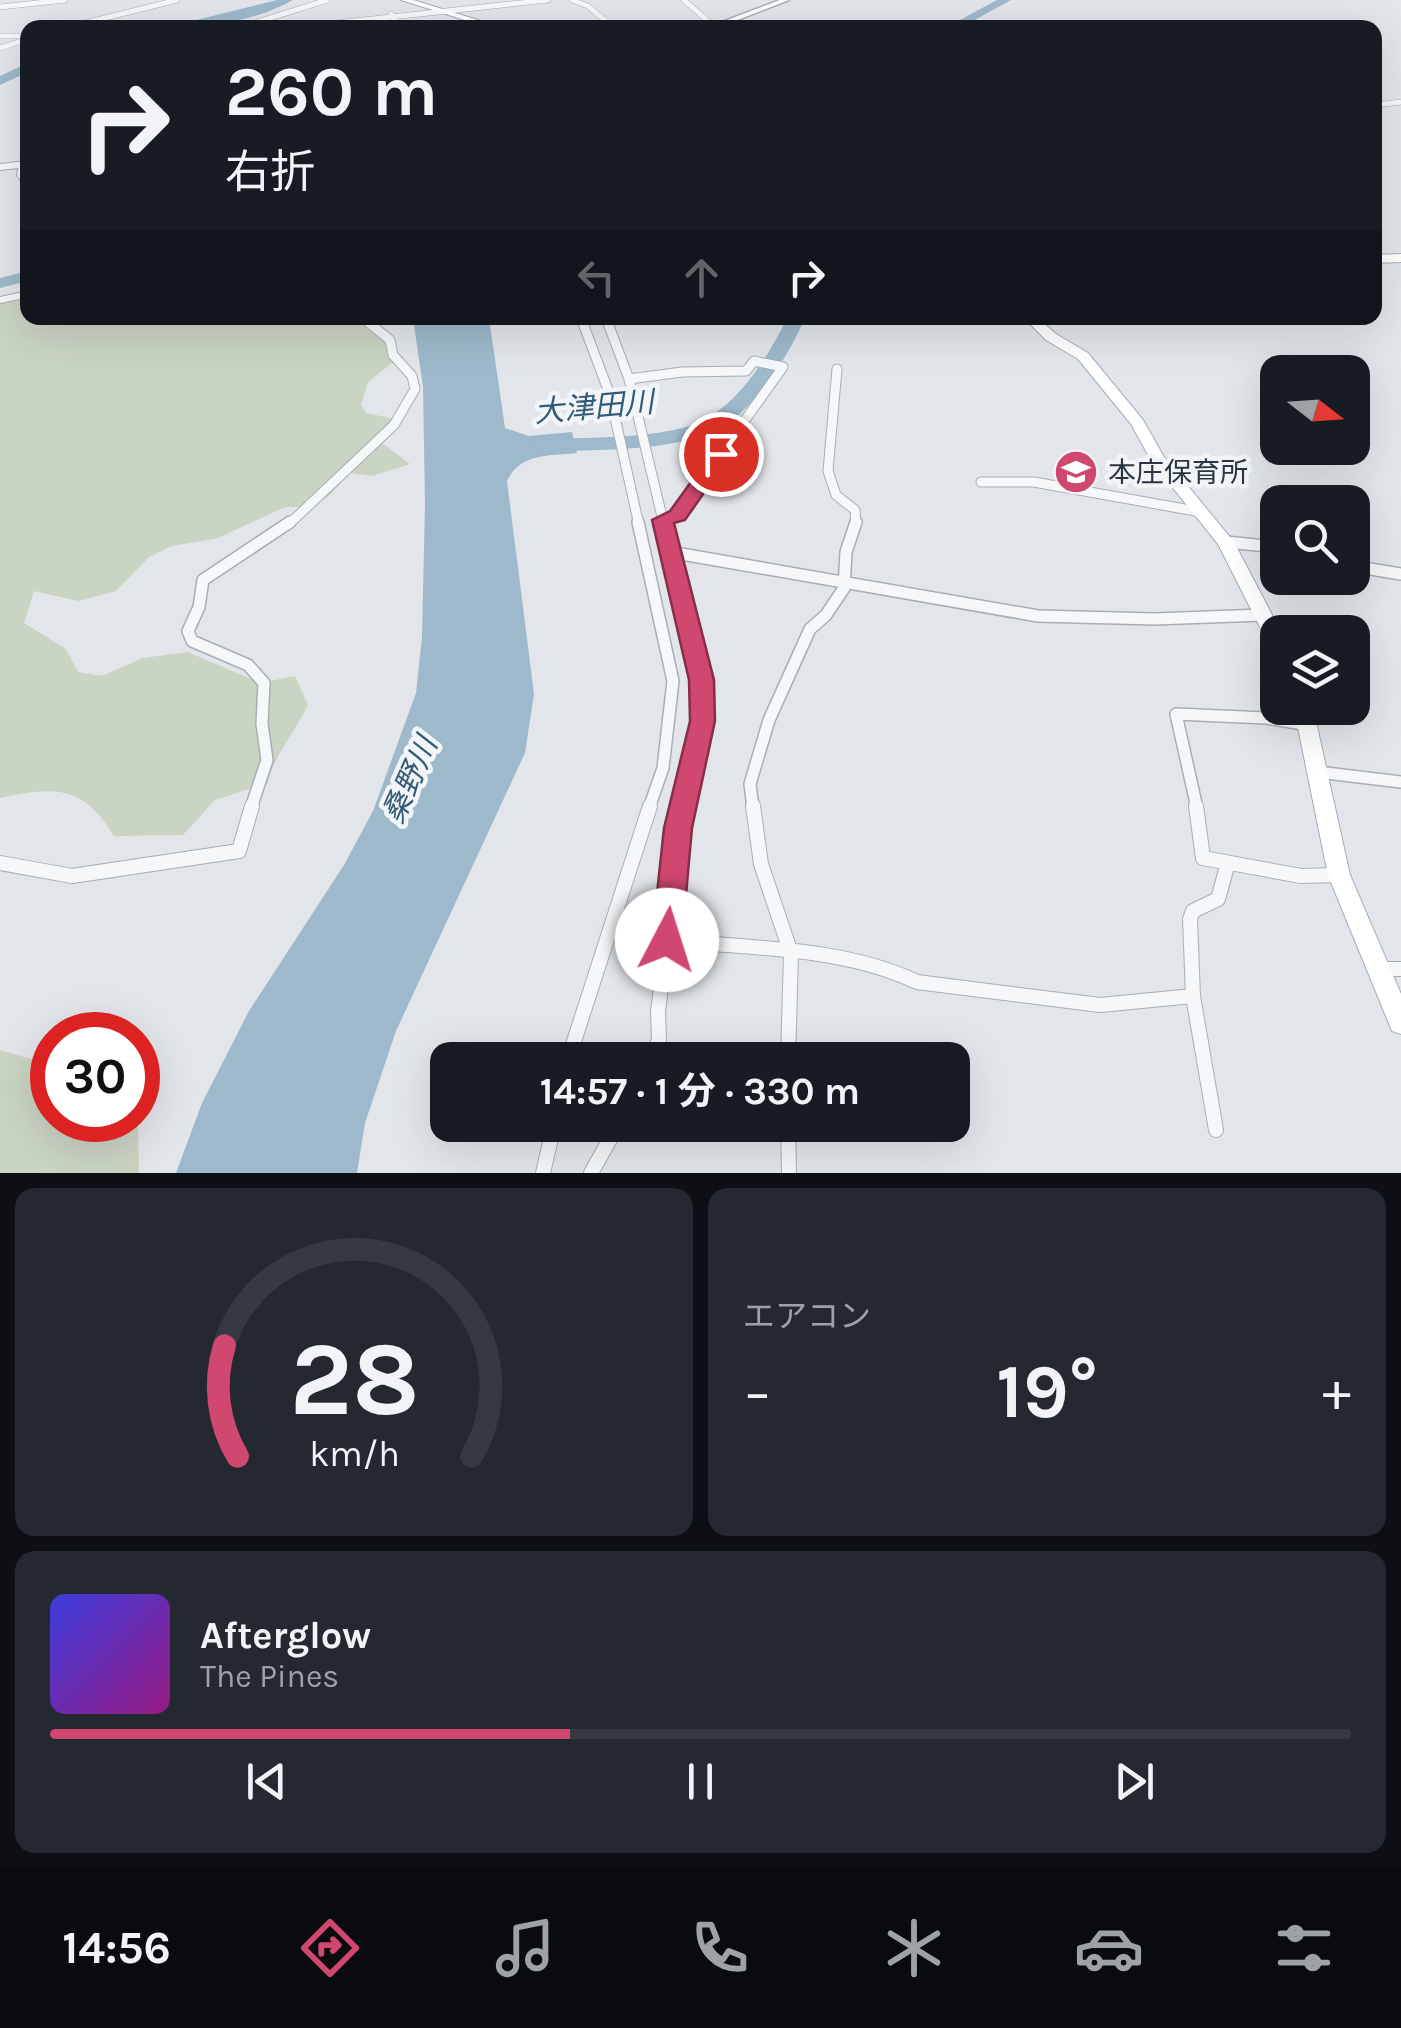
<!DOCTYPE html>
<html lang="ja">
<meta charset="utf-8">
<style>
body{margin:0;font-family:Karla,"Noto Sans JP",sans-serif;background:#242831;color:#f1f3f6;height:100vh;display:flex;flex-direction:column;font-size:38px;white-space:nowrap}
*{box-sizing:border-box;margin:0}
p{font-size:32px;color:#9ea1a6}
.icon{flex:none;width:55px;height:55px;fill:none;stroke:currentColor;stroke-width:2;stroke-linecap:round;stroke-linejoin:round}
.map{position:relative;height:1173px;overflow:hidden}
.panel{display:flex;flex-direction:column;gap:15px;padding:15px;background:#0d0f14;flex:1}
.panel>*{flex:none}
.guide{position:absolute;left:20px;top:20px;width:1362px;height:305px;border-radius:20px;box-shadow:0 10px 40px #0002;background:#171b24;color:#f1f3f6;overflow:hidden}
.needle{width:65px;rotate:107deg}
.tools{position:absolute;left:1260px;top:355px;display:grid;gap:20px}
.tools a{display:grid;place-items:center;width:110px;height:110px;border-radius:20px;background:#171b24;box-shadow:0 10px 40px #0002;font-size:50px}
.speed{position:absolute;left:30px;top:1012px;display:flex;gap:20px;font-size:50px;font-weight:700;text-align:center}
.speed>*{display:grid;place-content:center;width:130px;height:130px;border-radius:50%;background:#171b24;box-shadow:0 10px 40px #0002;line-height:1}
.speed .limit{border:15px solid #d22;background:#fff;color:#111}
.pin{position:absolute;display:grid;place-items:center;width:85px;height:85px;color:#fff;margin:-42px;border:5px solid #fff;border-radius:50%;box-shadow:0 2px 10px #0007}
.me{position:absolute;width:110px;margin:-55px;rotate:5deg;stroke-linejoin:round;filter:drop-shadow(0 0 8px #0008)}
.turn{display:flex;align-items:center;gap:35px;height:210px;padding:0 40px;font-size:45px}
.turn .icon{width:130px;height:130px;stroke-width:2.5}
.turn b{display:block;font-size:70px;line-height:85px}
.lanes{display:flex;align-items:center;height:95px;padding:0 40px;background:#0003;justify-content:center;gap:50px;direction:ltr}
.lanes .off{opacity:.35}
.big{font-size:75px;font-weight:700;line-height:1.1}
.panel .card{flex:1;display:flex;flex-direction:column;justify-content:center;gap:15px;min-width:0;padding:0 35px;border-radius:20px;background:#242831}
.panel .dial{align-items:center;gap:0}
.dial svg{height:260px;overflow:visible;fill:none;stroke:#363941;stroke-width:7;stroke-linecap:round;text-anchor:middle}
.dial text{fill:#f1f3f6;stroke:none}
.song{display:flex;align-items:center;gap:30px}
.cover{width:120px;height:120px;border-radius:15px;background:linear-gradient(135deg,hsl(240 70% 55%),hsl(310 70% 35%))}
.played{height:10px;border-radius:5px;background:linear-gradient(90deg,#d0476f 40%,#363941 40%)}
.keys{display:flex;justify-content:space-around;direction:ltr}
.heat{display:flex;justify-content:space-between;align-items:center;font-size:55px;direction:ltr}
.panel .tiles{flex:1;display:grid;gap:15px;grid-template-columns:1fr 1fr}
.card:last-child{grid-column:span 2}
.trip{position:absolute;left:430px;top:1042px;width:540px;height:100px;border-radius:20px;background:#171b24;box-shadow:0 10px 40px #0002;font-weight:700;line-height:100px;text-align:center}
.menu{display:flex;height:160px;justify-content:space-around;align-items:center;background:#090b0e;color:#9ea1a6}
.menu .icon{width:70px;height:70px}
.menu .on{color:#d0476f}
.menu b{font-size:45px;color:#f1f3f6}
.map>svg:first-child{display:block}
.green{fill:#cad4c3}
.water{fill:#9db9cb}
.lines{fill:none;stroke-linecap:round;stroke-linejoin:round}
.river{fill:#9db9cb;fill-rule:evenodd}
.street-far4-casing{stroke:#a7aeb5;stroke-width:6}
.street-far3-casing{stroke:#a7aeb5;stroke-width:8}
.street-far2-casing{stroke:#a7aeb5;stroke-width:11}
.street-far1-casing{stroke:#a7aeb5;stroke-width:14}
.street-casing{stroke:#a7aeb5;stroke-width:16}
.secondary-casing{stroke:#a7aeb5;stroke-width:3}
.primary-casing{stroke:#a1adb6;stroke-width:2}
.street-far4{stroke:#f5f7f9;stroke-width:5}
.street-far3{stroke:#f5f7f9;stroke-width:6}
.street-far2{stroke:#f5f7f9;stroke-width:9}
.street-far1{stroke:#f5f7f9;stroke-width:11}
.street{stroke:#f5f7f9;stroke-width:14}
.secondary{fill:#fff;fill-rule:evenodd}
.primary{fill:#fff;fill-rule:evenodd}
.route{fill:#d0476f;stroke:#872e48;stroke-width:2.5}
.labels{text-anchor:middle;stroke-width:9;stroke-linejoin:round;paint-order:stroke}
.poi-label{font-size:28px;fill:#2a3643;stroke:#f2f5f8;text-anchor:start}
.water-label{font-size:30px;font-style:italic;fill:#335b77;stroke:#f2f5f8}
</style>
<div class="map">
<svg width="1401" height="1173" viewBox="0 0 1401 1173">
<rect width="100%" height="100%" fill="#e2e6ea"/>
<path class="green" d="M 27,297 L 28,318 L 376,318 L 396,360 L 368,382 L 361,404 L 366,413 L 395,419 L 377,439 L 410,464 L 372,476 L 350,473 L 328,497 L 308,507 L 285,507 L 218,538 L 172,546 L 149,557 L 116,591 L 78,601 L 34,591 L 24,623 L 66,649 L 78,672 L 102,676 L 143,658 L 188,652 L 260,683 L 295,676 L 308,705 C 295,732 274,755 268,783 L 215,800 L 183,835 L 114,836 C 83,785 56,786 0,798 L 0,302 Z
M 0,1050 L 52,1065 L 52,1120 L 138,1119 L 139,1173 L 0,1173 Z"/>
<path class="water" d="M 413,318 L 489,318 L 505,428 L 529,436 L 572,432 L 577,453 C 549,456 520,453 507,481 L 534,694 L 525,753 L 396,1031 L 365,1123 L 357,1173 L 176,1173 L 202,1103 L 249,1011 L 344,865 L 373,811 L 416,693 L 422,637 L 425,504 L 423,387 Z"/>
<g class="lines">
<path class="river" d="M 277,0 L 293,0 C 257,21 205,28 164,28 Z
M 997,0 L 1011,0 L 960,28 L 945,28 Z
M 28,63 L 28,72 L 0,85 L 0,76 Z
M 28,271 L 28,281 L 0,288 L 0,278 Z
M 787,318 L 805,318 C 788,356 761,400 727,424 C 686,453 592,449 542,452 L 531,446 L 542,440 C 587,436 673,441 711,416 C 745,394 770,353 787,318 Z"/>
<g class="street-far4-casing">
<path id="street-far4" d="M 572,0 L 588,6 L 614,28
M 684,0 L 716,28
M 0,7 L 65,0
M 391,14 L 400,28
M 65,28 L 177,0
M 239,28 L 327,0
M 290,28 L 548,0
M 0,36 L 22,36
M 0,48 L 28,39
M 1375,105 L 1401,102"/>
</g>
<g class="street-far3-casing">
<path id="street-far3" d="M 28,143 L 20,174 L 28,186
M 0,167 L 27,164
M 0,300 L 28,294"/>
</g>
<g class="street-far2-casing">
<path id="street-far2" d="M 581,318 L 610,395 L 639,525
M 606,318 L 629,379 L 664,525
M 837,369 L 828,471 L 836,495 L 855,510 L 856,525
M 629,379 L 682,372 L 746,371 L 754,361 L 783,367 L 677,515 L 662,520
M 981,482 L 1034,482 L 1201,512
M 288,525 L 394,425 L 415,389 L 412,376 L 393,355 L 390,340 L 363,318"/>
</g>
<g class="street-far1-casing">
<path id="street-far1" d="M 638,522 L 673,681 L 663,768 L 649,808
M 663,522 L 701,681 L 703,721 L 683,808
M 1226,542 L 1278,547
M 670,552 L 1038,616 L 1155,619 L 1262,615
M 1352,566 L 1401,574
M 1318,772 L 1401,782
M 251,808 L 267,760 L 262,724 L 264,683 L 248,665 L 192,641 L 188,631 L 199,607 L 203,580 L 290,522
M 753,808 L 750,784 L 769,720 L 810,629 L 826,615 L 844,588 L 846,552 L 856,522
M 1197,808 L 1176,714 L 1266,718 L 1309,725"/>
</g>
<g class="street-casing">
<path id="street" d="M 753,806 L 761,864 L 791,953 L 788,1060
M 1196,806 L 1203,858 L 1301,876 L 1338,875
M 0,863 L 72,876 L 239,851 L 252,806
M 667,940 C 750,949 841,946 917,982 L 1100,1005 L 1193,996
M 1377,969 L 1401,969
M 568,1060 L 650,806
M 652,1060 L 659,1039 L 658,1012 L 683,806
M 788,1125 L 789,1173
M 1216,1130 L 1193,996 L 1190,919 L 1193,911 L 1218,899 L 1228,863
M 543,1173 L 554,1125
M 591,1173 L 618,1125"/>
</g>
<g class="secondary-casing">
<path id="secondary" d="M 780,0 L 789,0 L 717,28 L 706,28 Z"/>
</g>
<g class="primary-casing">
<path id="primary" d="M 401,0 L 413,0 L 504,28 L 490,28 Z
M 1401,254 L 1401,262 L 1375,263 L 1375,255 Z
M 1024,318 L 1038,318 L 1056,334 L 1088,353 L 1143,420 L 1164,457 L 1234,542 L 1281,632 L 1278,632 L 1278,651 L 1269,645 L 1218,544 L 1152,462 L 1131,424 L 1078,359 L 1046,340 Z
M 1294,708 L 1313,708 L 1350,875 L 1401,994 L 1401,1034 L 1392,1031 L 1328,875 Z"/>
</g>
<use href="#street-far4" class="street-far4"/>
<use href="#street-far3" class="street-far3"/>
<use href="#street-far2" class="street-far2"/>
<use href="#street-far1" class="street-far1"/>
<use href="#street" class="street"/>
<use href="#secondary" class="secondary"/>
<use href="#primary" class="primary"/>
</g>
<path class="route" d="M 721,448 L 731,454 L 685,520 L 674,523 L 714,680 L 715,721 L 692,828 L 682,940 L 678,950 L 667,953 L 656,950 L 652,940 L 664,828 L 690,721 L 689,680 L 652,520 L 670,511 L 714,450 Z"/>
<defs>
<g id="school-disc" transform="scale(2.25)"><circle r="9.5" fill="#d0476f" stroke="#f2f5f8"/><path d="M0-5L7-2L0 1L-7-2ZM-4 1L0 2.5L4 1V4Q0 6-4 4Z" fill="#fff"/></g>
</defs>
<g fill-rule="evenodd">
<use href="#school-disc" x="1076" y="472"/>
</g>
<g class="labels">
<g class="poi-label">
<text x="1108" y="482">本庄保育所</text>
</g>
<g class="water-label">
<text transform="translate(594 407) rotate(-5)" y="10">大津田川</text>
<text transform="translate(410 780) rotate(-66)" y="10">桑野川</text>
</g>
</g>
</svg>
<div class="tools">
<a><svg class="needle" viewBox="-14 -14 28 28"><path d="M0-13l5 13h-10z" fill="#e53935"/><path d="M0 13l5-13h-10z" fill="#9ea1a6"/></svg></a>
<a><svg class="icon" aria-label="search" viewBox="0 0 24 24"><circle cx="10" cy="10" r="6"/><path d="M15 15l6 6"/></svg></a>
<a><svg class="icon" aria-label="layers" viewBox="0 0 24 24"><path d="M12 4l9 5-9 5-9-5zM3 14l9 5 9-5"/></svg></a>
</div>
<div class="speed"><div class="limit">30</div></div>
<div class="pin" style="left:721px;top:454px;background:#d93025"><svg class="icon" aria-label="arrive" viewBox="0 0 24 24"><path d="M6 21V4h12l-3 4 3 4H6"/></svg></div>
<svg class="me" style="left:667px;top:940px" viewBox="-20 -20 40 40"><circle r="19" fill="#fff"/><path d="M0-13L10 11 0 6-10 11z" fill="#d0476f"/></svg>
<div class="trip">14:57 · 1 分 · 330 m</div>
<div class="guide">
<div class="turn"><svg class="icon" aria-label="right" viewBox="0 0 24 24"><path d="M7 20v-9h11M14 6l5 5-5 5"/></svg><div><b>260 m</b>右折</div></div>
<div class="lanes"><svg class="icon off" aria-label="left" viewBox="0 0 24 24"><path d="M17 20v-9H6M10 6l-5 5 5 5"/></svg><svg class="icon off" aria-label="ahead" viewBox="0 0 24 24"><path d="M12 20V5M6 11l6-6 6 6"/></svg><svg class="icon" aria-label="right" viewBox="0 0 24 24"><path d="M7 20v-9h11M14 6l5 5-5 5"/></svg></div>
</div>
</div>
<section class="panel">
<div class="tiles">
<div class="card dial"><svg viewBox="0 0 100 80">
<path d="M14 69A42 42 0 1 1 86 69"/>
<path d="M14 69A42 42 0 0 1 10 35" stroke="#d0476f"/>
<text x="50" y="56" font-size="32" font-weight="700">28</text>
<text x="50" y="72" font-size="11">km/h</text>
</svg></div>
<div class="card"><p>エアコン</p>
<div class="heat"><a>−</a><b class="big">19°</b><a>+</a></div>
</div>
<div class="card">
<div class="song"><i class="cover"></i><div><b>Afterglow</b><p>The Pines</p></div></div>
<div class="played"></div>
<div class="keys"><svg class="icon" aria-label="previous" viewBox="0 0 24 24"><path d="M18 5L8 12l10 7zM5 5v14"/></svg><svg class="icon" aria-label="pause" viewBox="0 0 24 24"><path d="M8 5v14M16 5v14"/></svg><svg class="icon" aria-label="next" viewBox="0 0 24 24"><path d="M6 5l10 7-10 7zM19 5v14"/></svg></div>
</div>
</div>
</section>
<nav class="menu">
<b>14:56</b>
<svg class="icon on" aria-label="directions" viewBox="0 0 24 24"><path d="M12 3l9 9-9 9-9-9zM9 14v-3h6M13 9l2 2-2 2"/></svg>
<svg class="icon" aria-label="music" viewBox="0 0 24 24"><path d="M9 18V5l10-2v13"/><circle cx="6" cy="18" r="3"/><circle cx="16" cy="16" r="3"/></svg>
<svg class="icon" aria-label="phone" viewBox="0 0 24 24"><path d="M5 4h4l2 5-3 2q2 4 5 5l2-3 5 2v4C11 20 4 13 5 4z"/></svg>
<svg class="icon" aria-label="climate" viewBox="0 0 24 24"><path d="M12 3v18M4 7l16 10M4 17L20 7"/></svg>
<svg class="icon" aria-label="car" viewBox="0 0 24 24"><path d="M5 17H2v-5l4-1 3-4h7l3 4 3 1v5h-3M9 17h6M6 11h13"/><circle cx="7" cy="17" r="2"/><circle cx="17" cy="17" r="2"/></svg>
<svg class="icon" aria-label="filters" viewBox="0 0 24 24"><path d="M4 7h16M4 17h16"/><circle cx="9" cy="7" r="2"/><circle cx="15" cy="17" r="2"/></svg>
</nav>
